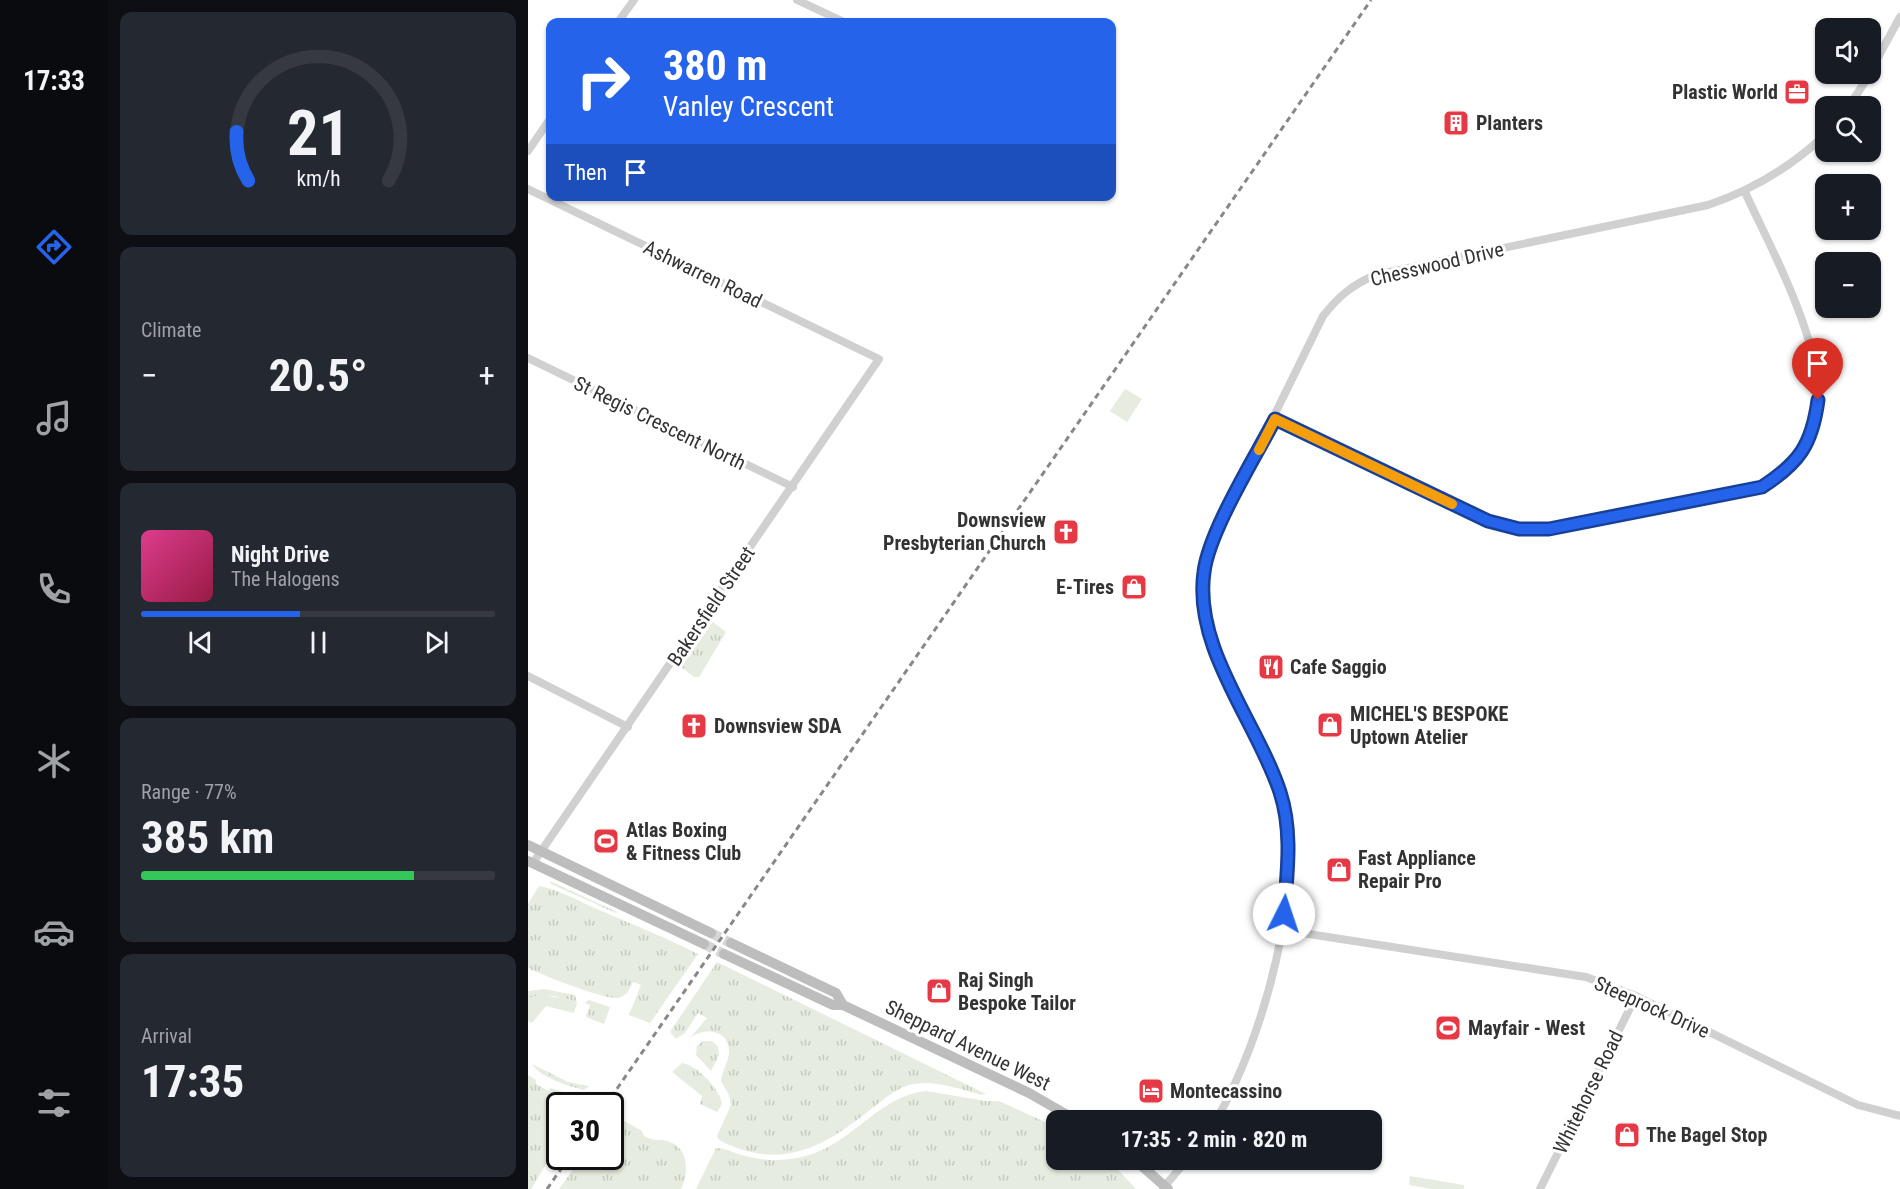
<!DOCTYPE html>
<meta charset="utf-8">
<style>
body{margin:0;font-family:"Roboto Condensed",sans-serif;background:#242831;color:#f1f3f6;height:100vh;display:flex;flex-direction:column;font-size:22px;white-space:nowrap}
*{box-sizing:border-box;margin:0}
p{font-size:20px;color:#9ea1a6}
.icon{flex:none;width:33px;height:33px;fill:none;stroke:currentColor;stroke-width:2;stroke-linecap:round;stroke-linejoin:round}
.map{position:relative;flex:1;overflow:hidden}
.panel{display:flex;flex-direction:column;gap:12px;padding:12px;background:#0d0f14;width:420px}
.panel>*{flex:none}
.hud{position:absolute;left:18px;top:18px;width:570px;height:183px;border-radius:12px;box-shadow:0 2px 4px #0004;background:#2563eb;color:#fff;overflow:hidden}
.fabs{position:absolute;left:1287px;top:18px;display:grid;gap:12px}
.fabs a{display:grid;place-items:center;width:66px;height:66px;border-radius:12px;background:#171b24;box-shadow:0 2px 4px #0004;font-size:30px}
.speed{position:absolute;left:18px;top:1092px;display:flex;gap:12px;font-size:30px;font-weight:700;text-align:center}
.speed>*{display:grid;place-content:center;width:78px;height:78px;border-radius:50%;background:#171b24;box-shadow:0 2px 4px #0004;line-height:1}
.speed .limit{border:3px solid #111;border-radius:9px;background:#fff;color:#111}
.pin{position:absolute;display:grid;place-items:center;width:51px;height:51px;color:#fff;margin:-62px -26px;border-radius:50% 50% 50% 0;rotate:-45deg;box-shadow:0 0 6px #0007}
.pin .icon{rotate:45deg}
.me{position:absolute;width:66px;margin:-33px;rotate:4deg;stroke-linejoin:round;filter:drop-shadow(0 0 4px #0008)}
.turn{display:flex;align-items:center;gap:21px;height:126px;padding:0 18px;font-size:27px}
.turn .icon{width:78px;height:78px;stroke-width:2.5}
.turn b{display:block;font-size:42px;line-height:51px}
.then{display:flex;align-items:center;height:57px;padding:0 18px;background:#0003;gap:12px;font-size:22px}
.big{font-size:45px;font-weight:700;line-height:1.1}
.panel .card{flex:1;display:flex;flex-direction:column;justify-content:center;gap:9px;min-width:0;padding:0 21px;border-radius:12px;background:#242831}
.panel .dial{align-items:center;gap:0}
.dial svg{height:156px;overflow:visible;fill:none;stroke:#363941;stroke-width:7;stroke-linecap:round;text-anchor:middle}
.dial text{fill:#f1f3f6;stroke:none}
.song{display:flex;align-items:center;gap:18px}
.cover{width:72px;height:72px;border-radius:9px;background:linear-gradient(135deg,hsl(330 70% 55%),hsl(340 70% 35%))}
.played{height:6px;border-radius:3px;background:linear-gradient(90deg,#2563eb 45%,#363941 45%)}
.keys{display:flex;justify-content:space-around;direction:ltr}
.heat{display:flex;justify-content:space-between;align-items:center;font-size:33px;direction:ltr}
.charge{height:9px;border-radius:4px;background:linear-gradient(90deg,#34c759 77%,#363941 0)}
.trip{position:absolute;left:518px;top:1110px;width:336px;height:60px;border-radius:12px;background:#171b24;box-shadow:0 2px 4px #0004;font-weight:700;line-height:60px;text-align:center}
main{display:flex;flex:1;min-height:0}
.tab-bar{display:flex;flex-direction:column;width:108px;justify-content:space-around;align-items:center;background:#090b0e;color:#9ea1a6}
.tab-bar .icon{width:42px;height:42px}
.tab-bar .current{color:#2563eb}
.tab-bar b{font-size:27px;color:#f1f3f6}
.map>svg:first-child{display:block}
.grass{fill:url(#grass-tufts)}
.garden{fill:#e6ecdf}
.lines{fill:none;stroke-linecap:round;stroke-linejoin:round}
.secondary-tunnel{stroke:#d6d6d6;stroke-width:10;stroke-dasharray:10 5;stroke-linecap:butt}
.street{stroke:#d0d0d0;stroke-width:8}
.secondary{stroke:#bdbdbd;stroke-width:10}
.rail{stroke:#888;stroke-width:3;stroke-dasharray:6 4.5;stroke-linecap:butt}
.route-casing{stroke:#184099;stroke-width:15}
.route{stroke:#2563eb;stroke-width:10}
.slow{stroke:#f59e0b;stroke-width:10}
.labels{text-anchor:middle;stroke-width:6;stroke-linejoin:round;paint-order:stroke}
.poi-label{font-size:20px;font-weight:bold;fill:#333;stroke:#fff;text-anchor:start}
.street-label{font-size:20px;fill:#333;stroke:#fff}
</style>
<main>
<nav class="tab-bar">
<b>17:33</b>
<svg class="icon current" aria-label="directions" viewBox="0 0 24 24"><path d="M12 3l9 9-9 9-9-9zM9 14v-3h6M13 9l2 2-2 2"/></svg>
<svg class="icon" aria-label="music" viewBox="0 0 24 24"><path d="M9 18V5l10-2v13"/><circle cx="6" cy="18" r="3"/><circle cx="16" cy="16" r="3"/></svg>
<svg class="icon" aria-label="phone" viewBox="0 0 24 24"><path d="M5 4h4l2 5-3 2q2 4 5 5l2-3 5 2v4C11 20 4 13 5 4z"/></svg>
<svg class="icon" aria-label="climate" viewBox="0 0 24 24"><path d="M12 3v18M4 7l16 10M4 17L20 7"/></svg>
<svg class="icon" aria-label="car" viewBox="0 0 24 24"><path d="M5 17H2v-5l4-1 3-4h7l3 4 3 1v5h-3M9 17h6M6 11h13"/><circle cx="7" cy="17" r="2"/><circle cx="17" cy="17" r="2"/></svg>
<svg class="icon" aria-label="filters" viewBox="0 0 24 24"><path d="M4 7h16M4 17h16"/><circle cx="9" cy="7" r="2"/><circle cx="15" cy="17" r="2"/></svg>
</nav>
<section class="panel">
<div class="card dial"><svg viewBox="0 0 100 80">
<path d="M14 69A42 42 0 1 1 86 69"/>
<path d="M14 69A42 42 0 0 1 8 44" stroke="#2563eb"/>
<text x="50" y="56" font-size="32" font-weight="700">21</text>
<text x="50" y="72" font-size="11">km/h</text>
</svg></div>
<div class="card"><p>Climate</p>
<div class="heat"><a>−</a><b class="big">20.5°</b><a>+</a></div>
</div>
<div class="card">
<div class="song"><i class="cover"></i><div><b>Night Drive</b><p>The Halogens</p></div></div>
<div class="played"></div>
<div class="keys"><svg class="icon" aria-label="previous" viewBox="0 0 24 24"><path d="M18 5L8 12l10 7zM5 5v14"/></svg><svg class="icon" aria-label="pause" viewBox="0 0 24 24"><path d="M8 5v14M16 5v14"/></svg><svg class="icon" aria-label="next" viewBox="0 0 24 24"><path d="M6 5l10 7-10 7zM19 5v14"/></svg></div>
</div>
<div class="card"><p>Range · 77%</p><b class="big">385 km</b><div class="charge"></div></div>
<div class="card"><p>Arrival</p><b class="big">17:35</b></div>
</section>
<div class="map">
<svg width="1372" height="1189" viewBox="0 0 1372 1189">
<defs>
<pattern id="grass-tufts" width="24" height="20" patternUnits="userSpaceOnUse" patternTransform="scale(1.5)"><rect width="24" height="20" fill="#e6ecdf"/><path d="M3 7l-1-3M5 7V3M7 7l1-3M15 17l-1-3M17 17v-4M19 17l1-3" fill="none" stroke="#c6cbc0"/></pattern>
</defs>
<rect width="100%" height="100%" fill="#fff"/>
<path class="grass" d="M 185,622 L 198,632 L 171,677 L 166,677 L 153,667 Z
M 22,881 L 89,912 L 88,913 L 23,884 Z
M 11,886 C 34,890 55,904 76,912 C 108,926 139,938 170,954 L 122,1023 L 101,1015 L 113,985 L 105,982 C 102,989 98,997 90,998 C 77,1000 14,975 0,968 L 0,904 Z
M 189,962 L 458,1094 L 453,1095 C 432,1089 407,1080 385,1084 C 369,1087 354,1101 342,1110 C 293,1149 252,1171 191,1140 L 189,1136 L 203,1105 L 201,1095 L 193,1081 C 194,1071 200,1063 201,1053 C 202,1029 176,1027 162,1038 L 179,1018 L 170,1013 L 157,1033 L 148,1039 L 142,1032 Z
M 16,989 L 47,995 L 49,1003 L 26,996 L 0,998 L 0,991 Z
M 61,1000 L 82,1007 L 76,1024 L 58,1017 L 62,1005 L 57,1003 Z
M 175,1041 L 184,1041 L 190,1047 L 191,1055 L 183,1071 L 168,1055 L 169,1046 Z
M 154,1063 C 169,1065 192,1089 194,1104 L 189,1112 L 172,1104 L 174,1096 L 144,1072 Z
M 4,1064 L 40,1082 L 61,1086 L 56,1090 C 40,1086 13,1078 4,1064 Z
M 0,1075 L 8,1080 L 8,1084 L 20,1091 L 23,1088 L 63,1102 L 60,1105 L 32,1106 L 31,1143 L 3,1189 L 0,1189 Z
M 398,1091 L 458,1101 L 471,1101 L 528,1127 L 528,1160 L 581,1160 L 608,1189 L 168,1189 L 188,1148 C 198,1148 205,1153 214,1155 C 238,1162 263,1162 287,1153 C 328,1138 354,1095 398,1091 Z
M 84,1114 L 114,1131 L 116,1136 C 123,1140 127,1140 133,1140 C 161,1143 162,1170 153,1189 L 31,1189 L 54,1157 L 82,1156 Z"/>
<path class="garden" d="M 597,389 L 614,399 L 599,422 L 582,411 Z
M 11,995 L 41,999 L 49,1003 L 46,1013 L 18,1006 L 4,1023 L 0,1021 L 0,998 Z
M 882,1176 L 936,1185 L 936,1189 L 903,1189 L 881,1185 Z"/>
<g class="lines">
<path class="secondary-tunnel" d="M 183,933 L 203,943
M 176,944 L 196,954"/>
<path class="street" d="M 269,0 L 316,22
M 90,22 L 106,0
M 1342,72 L 1372,17
M 1321,106 L 1342,74
M 0,151 L 22,119
M 0,189 L 351,359 L 5,863
M 0,358 L 265,487
M 747,419 L 960,521 L 991,529 L 1021,529 L 1234,487 C 1255,473 1277,456 1286,431 C 1309,366 1244,252 1217,192
M 0,676 L 100,727
M 755,930 L 1058,977 L 1108,996 L 1330,1105 L 1372,1116
M 688,1120 C 734,1043 781,880 752,792 C 738,751 716,710 697,671 C 689,653 678,632 674,612 C 670,585 678,561 687,536 L 795,316 C 811,296 824,285 847,275 L 1180,205 C 1225,190 1262,168 1298,134
M 635,1188 L 659,1160
M 1012,1189 L 1108,996"/>
<path class="secondary" d="M 0,845 L 183,933
M 0,861 L 176,944
M 203,943 L 308,993 L 315,1005
M 196,954 L 305,1005 L 315,1005 L 501,1093 L 548,1120
M 607,1160 L 640,1189"/>
<path class="rail" d="M 77,1106 L 843,0
M 19,1189 L 42,1156"/>
</g>
<g class="lines">
<g class="route-casing">
<path id="route" d="M 756,914 C 759,873 765,832 752,792 C 729,722 665,648 676,572 C 681,531 727,458 747,419 L 960,521 L 991,529 L 1021,529 L 1234,487 C 1271,463 1284,445 1290,400"/>
</g>
<use href="#route" class="route"/>
<path class="slow" d="M 731,450 L 747,419 L 924,504"/>
</g>
<defs>
<g id="office-square" transform="scale(1.35)"><rect x="-9" y="-9" width="18" height="18" rx="4" fill="#e63946" stroke="#fff"/><path d="M-6-3h4V-5.5h4V-3h4V5H-6ZM-1-4.5V-3h2v-1.5ZM-6 0V1H6V0Z" fill="#fff"/></g>
<g id="building-square" transform="scale(1.35)"><rect x="-9" y="-9" width="18" height="18" rx="4" fill="#e63946" stroke="#fff"/><path d="M-4-6H4V6H1V3H-1V6H-4ZM-2.5-4.3h1.7v1.8h-1.7ZM.8-4.3h1.7v1.8H.8ZM-2.5-1h1.7V.8h-1.7ZM.8-1h1.7V.8H.8Z" fill="#fff"/></g>
<g id="church-square" transform="scale(1.35)"><rect x="-9" y="-9" width="18" height="18" rx="4" fill="#e63946" stroke="#fff"/><path d="M-1.2-6h2.4v3.5h3.3v2.4h-3.3V6h-2.4V-.1h-3.3v-2.4h3.3Z" fill="#fff"/></g>
<g id="shop-square" transform="scale(1.35)"><rect x="-9" y="-9" width="18" height="18" rx="4" fill="#e63946" stroke="#fff"/><path d="M-5-2.5h2.3a2.7 3.5 0 0 1 5.4 0H5L5.5 6h-11ZM-1.5-2.5h3a1.5 2.3 0 0 0-3 0Z" fill="#fff"/></g>
<g id="restaurant-square" transform="scale(1.35)"><rect x="-9" y="-9" width="18" height="18" rx="4" fill="#e63946" stroke="#fff"/><path d="M-5-6h1v4h1v-4h1v4h1v-4h1v5L-1.5 .5V6h-2V.5L-5-1ZM5-6V6H3V1.5H1.5Q1.5-4 5-6Z" fill="#fff"/></g>
<g id="stadium-square" transform="scale(1.35)"><rect x="-9" y="-9" width="18" height="18" rx="4" fill="#e63946" stroke="#fff"/><path d="M0-5a6.5 5 0 1 0 0 10a6.5 5 0 1 0 0-10ZM-3.5-1.8h7v3.6h-7Z" fill="#fff"/></g>
<g id="hotel-square" transform="scale(1.35)"><rect x="-9" y="-9" width="18" height="18" rx="4" fill="#e63946" stroke="#fff"/><path d="M-6-4.5h1.5V1H6V5H4.5V3h-9V5H-6ZM-4 0a1.8 1.8 0 1 1 3.6 0ZM.5 0V-2.5h3Q6-2.5 6 0Z" fill="#fff"/></g>
</defs>
<g fill-rule="evenodd">
<use href="#office-square" x="1269" y="92"/>
<use href="#building-square" x="928" y="123"/>
<use href="#church-square" x="538" y="532"/>
<use href="#shop-square" x="606" y="587"/>
<use href="#restaurant-square" x="743" y="667"/>
<use href="#shop-square" x="802" y="725"/>
<use href="#church-square" x="166" y="726"/>
<use href="#stadium-square" x="78" y="841"/>
<use href="#shop-square" x="811" y="870"/>
<use href="#shop-square" x="411" y="991"/>
<use href="#stadium-square" x="920" y="1028"/>
<use href="#hotel-square" x="623" y="1091"/>
<use href="#shop-square" x="1099" y="1135"/>
</g>
<g class="labels">
<g class="poi-label">
<text x="1250" y="99" text-anchor="end">Plastic World</text>
<text x="948" y="130">Planters</text>
<text x="518" y="527" text-anchor="end">Downsview<tspan x="518" dy="23">Presbyterian Church</tspan></text>
<text x="586" y="594" text-anchor="end">E-Tires</text>
<text x="762" y="674">Cafe Saggio</text>
<text x="822" y="721">MICHEL'S BESPOKE<tspan x="822" dy="23">Uptown Atelier</tspan></text>
<text x="186" y="733">Downsview SDA</text>
<text x="98" y="837">Atlas Boxing<tspan x="98" dy="23">&amp; Fitness Club</tspan></text>
<text x="830" y="865">Fast Appliance<tspan x="830" dy="23">Repair Pro</tspan></text>
<text x="430" y="987">Raj Singh<tspan x="430" dy="23">Bespoke Tailor</tspan></text>
<text x="940" y="1035">Mayfair - West</text>
<text x="642" y="1098">Montecassino</text>
<text x="1118" y="1142">The Bagel Stop</text>
</g>
<g class="street-label">
<text transform="translate(909 264) rotate(-13)" y="7">Chesswood Drive</text>
<text transform="translate(175 274) rotate(26)" y="7">Ashwarren Road</text>
<text transform="translate(132 423) rotate(26)" y="7">St Regis Crescent North</text>
<text transform="translate(183 606) rotate(-56)" y="7">Bakersfield Street</text>
<text transform="translate(1124 1007) rotate(24)" y="7">Steeprock Drive</text>
<text transform="translate(440 1045) rotate(26)" y="7">Sheppard Avenue West</text>
<text transform="translate(1060 1092) rotate(-64)" y="7">Whitehorse Road</text>
</g>
</g>
</svg>
<div class="fabs">
<a><svg class="icon" aria-label="sound" viewBox="0 0 24 24"><path d="M4 9h4l5-4v14l-5-4H4zM17 9q2 3 0 6"/></svg></a>
<a><svg class="icon" aria-label="search" viewBox="0 0 24 24"><circle cx="10" cy="10" r="6"/><path d="M15 15l6 6"/></svg></a>
<a>+</a>
<a>−</a>
</div>
<div class="speed"><div class="limit">30</div></div>
<div class="pin" style="left:1290px;top:400px;background:#d93025"><svg class="icon" aria-label="arrive" viewBox="0 0 24 24"><path d="M6 21V4h12l-3 4 3 4H6"/></svg></div>
<svg class="me" style="left:756px;top:914px" viewBox="-20 -20 40 40"><circle r="19" fill="#fff"/><path d="M0-13L10 11 0 6-10 11z" fill="#2563eb"/></svg>
<div class="trip">17:35 · 2 min · 820 m</div>
<div class="hud">
<div class="turn"><svg class="icon" aria-label="right" viewBox="0 0 24 24"><path d="M7 20v-9h11M14 6l5 5-5 5"/></svg><div><b>380 m</b>Vanley Crescent</div></div>
<div class="then">Then<svg class="icon" aria-label="arrive" viewBox="0 0 24 24"><path d="M6 21V4h12l-3 4 3 4H6"/></svg></div>
</div>
</div>
</main>
